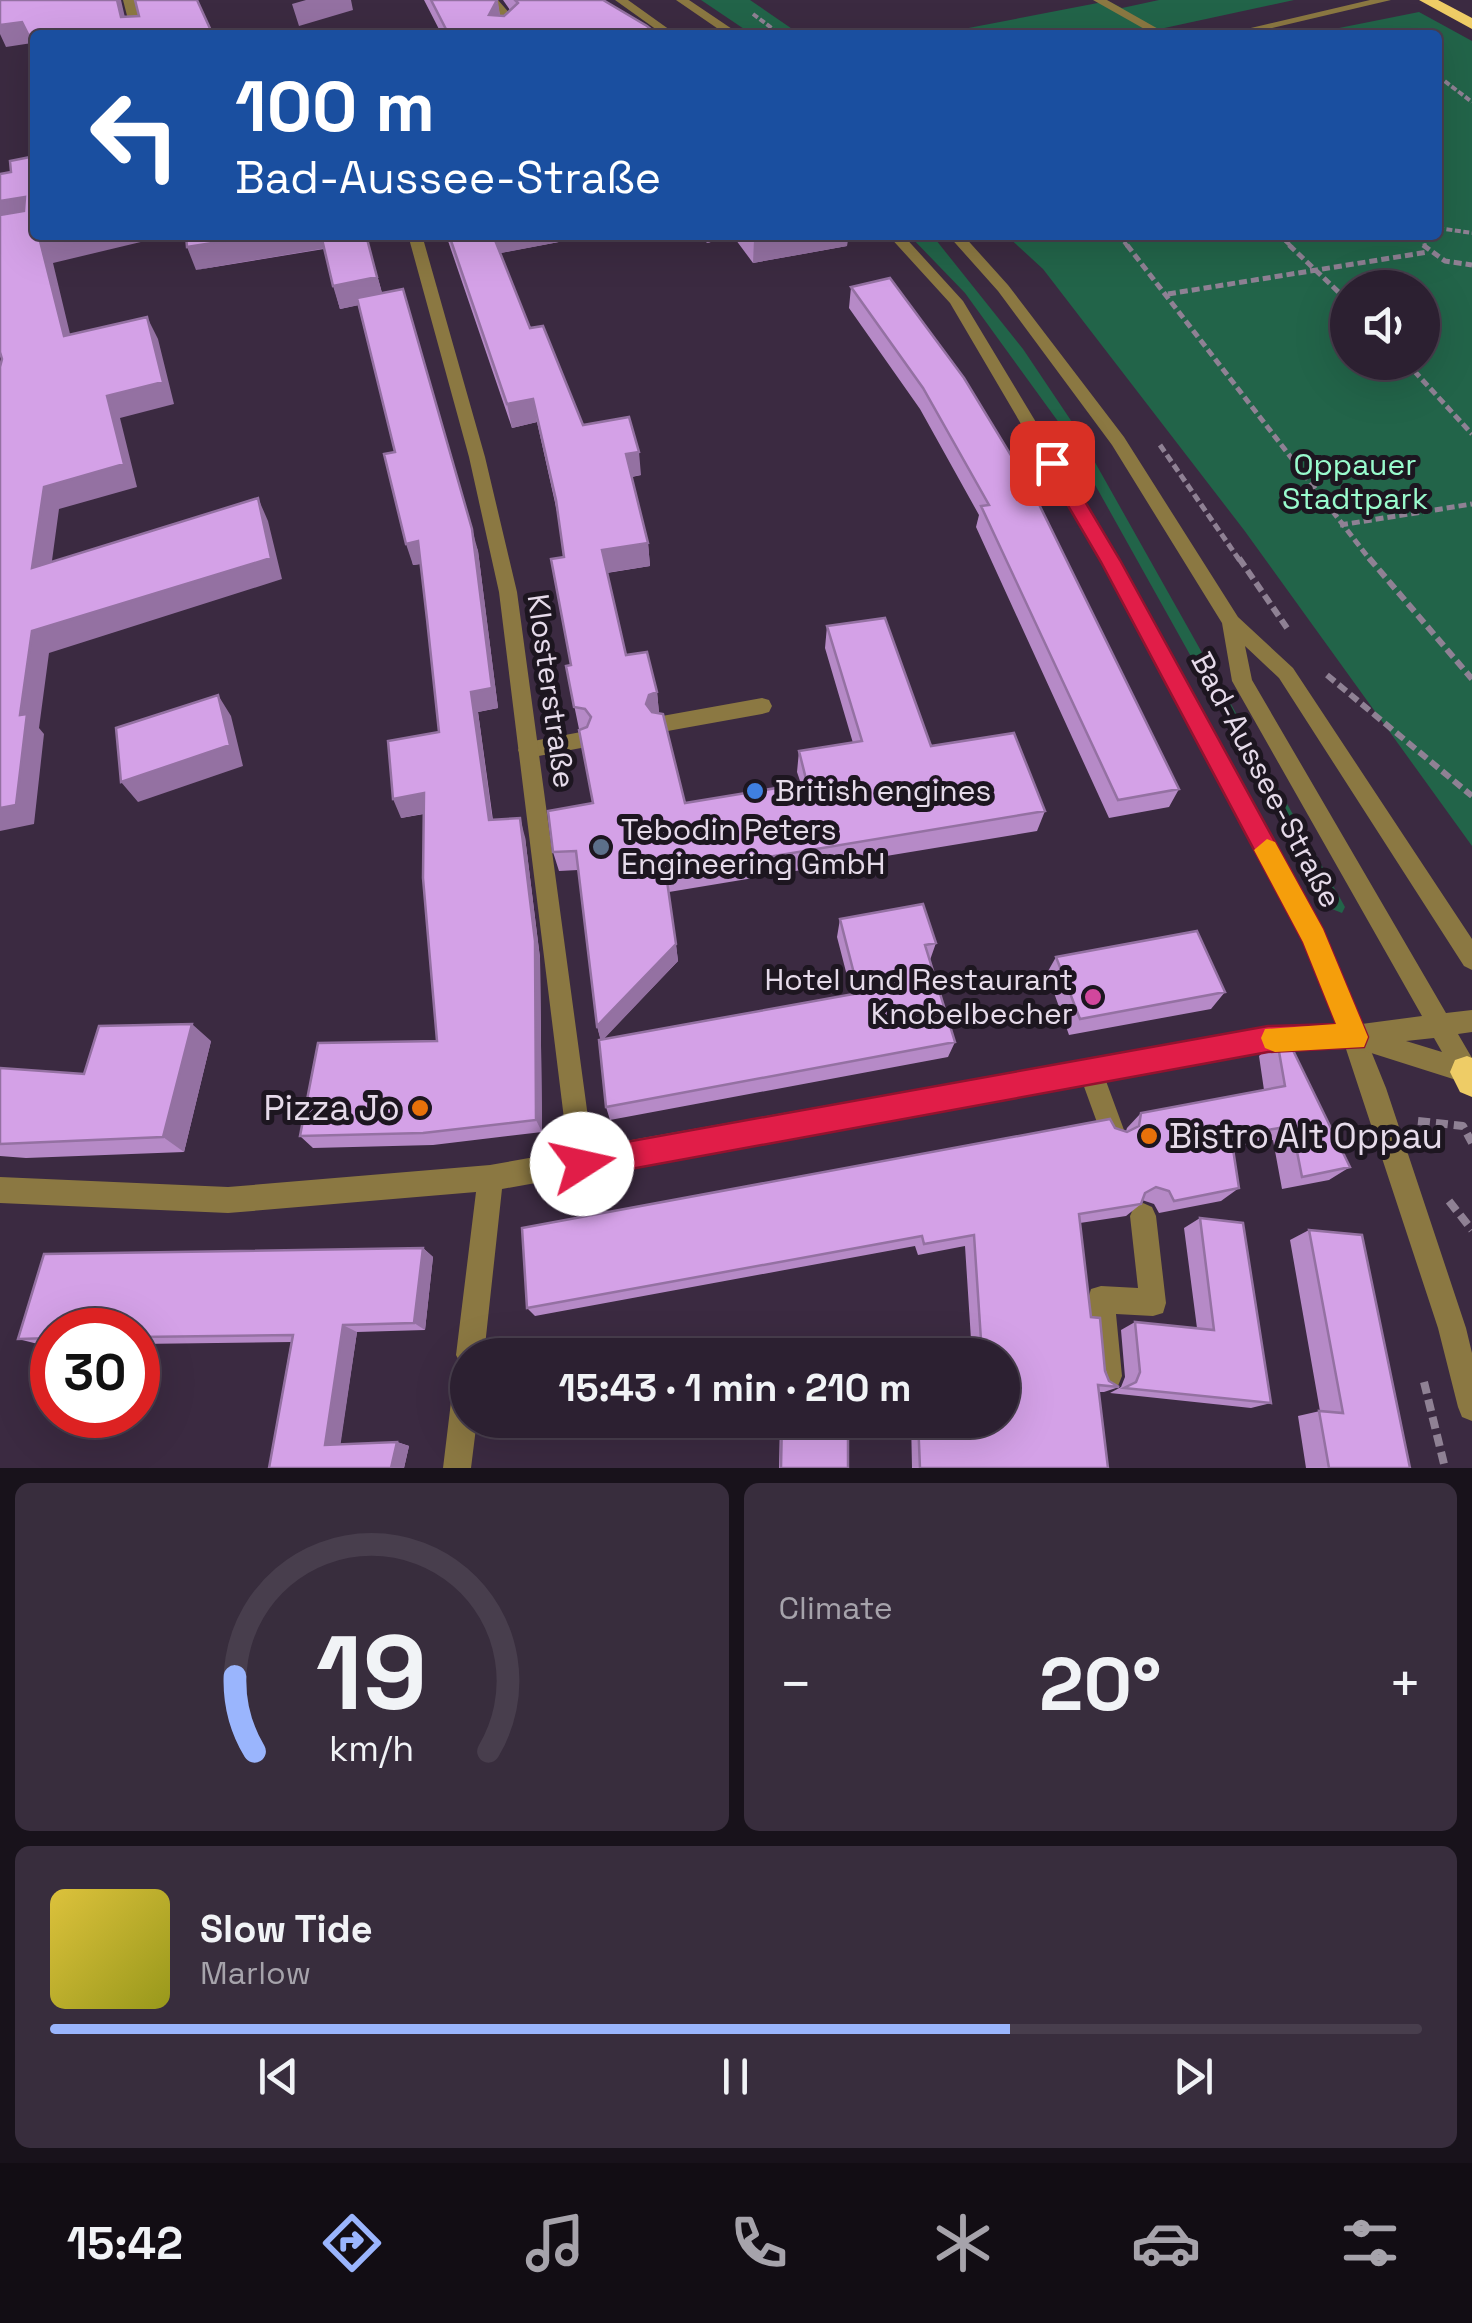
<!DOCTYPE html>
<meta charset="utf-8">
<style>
body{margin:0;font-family:"Space Grotesk",sans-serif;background:#382d3d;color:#f1f3f6;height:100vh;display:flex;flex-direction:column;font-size:38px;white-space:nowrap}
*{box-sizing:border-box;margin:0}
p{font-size:32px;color:#a6a3ab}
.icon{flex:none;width:55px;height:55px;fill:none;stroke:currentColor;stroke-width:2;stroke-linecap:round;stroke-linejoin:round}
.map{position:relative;height:1468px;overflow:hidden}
.sheet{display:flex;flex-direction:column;gap:15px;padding:15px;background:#18121b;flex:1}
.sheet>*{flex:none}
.top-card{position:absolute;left:30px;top:30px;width:1412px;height:210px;border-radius:10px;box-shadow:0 10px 40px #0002,0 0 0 2px #483e4d;background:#1a4fa0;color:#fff;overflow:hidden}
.buttons{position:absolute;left:1330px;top:270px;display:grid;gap:20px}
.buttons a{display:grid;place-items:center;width:110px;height:110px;border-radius:50%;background:#2c2031;box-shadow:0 10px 40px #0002,0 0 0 2px #483e4d;font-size:50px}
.speed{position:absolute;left:30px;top:1308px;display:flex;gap:20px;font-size:50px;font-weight:700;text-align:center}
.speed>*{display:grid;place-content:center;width:130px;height:130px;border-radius:50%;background:#2c2031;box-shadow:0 10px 40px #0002,0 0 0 2px #483e4d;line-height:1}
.speed .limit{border:15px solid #d22;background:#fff;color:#111}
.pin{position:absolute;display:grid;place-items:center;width:85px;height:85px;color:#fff;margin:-42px;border-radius:20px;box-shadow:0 5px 15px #0006}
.me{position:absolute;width:110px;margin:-55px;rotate:80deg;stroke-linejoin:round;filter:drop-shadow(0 0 8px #0008)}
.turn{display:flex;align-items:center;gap:35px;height:210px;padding:0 40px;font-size:45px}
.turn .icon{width:130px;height:130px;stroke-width:2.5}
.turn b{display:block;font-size:70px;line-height:85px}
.big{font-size:75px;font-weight:600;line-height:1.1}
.sheet .card{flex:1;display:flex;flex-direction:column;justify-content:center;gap:15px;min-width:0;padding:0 35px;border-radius:15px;background:#382d3d}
.sheet .dial{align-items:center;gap:0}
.dial svg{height:260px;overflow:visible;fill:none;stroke:#483e4d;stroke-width:7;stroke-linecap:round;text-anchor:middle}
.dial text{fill:#f1f3f6;stroke:none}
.song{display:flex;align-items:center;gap:30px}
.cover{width:120px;height:120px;border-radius:15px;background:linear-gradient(135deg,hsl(50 70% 55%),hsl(60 70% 35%))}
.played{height:10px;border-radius:5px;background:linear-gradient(90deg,#9ab5fd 70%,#483e4d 70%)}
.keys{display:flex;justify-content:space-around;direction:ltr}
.heat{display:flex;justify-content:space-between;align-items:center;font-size:55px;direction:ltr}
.sheet .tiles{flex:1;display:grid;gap:15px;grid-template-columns:1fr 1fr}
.card:last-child{grid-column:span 2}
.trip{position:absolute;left:450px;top:1338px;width:570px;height:100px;border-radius:50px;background:#2c2031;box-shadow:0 10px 40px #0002,0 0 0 2px #483e4d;font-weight:600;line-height:100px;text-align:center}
.tabs{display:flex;height:160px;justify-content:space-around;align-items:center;background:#120d14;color:#a6a3ab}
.tabs .icon{width:70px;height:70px}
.tabs .selected{color:#9ab5fd}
.tabs b{font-size:45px;color:#f1f3f6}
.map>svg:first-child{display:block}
.green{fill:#226449;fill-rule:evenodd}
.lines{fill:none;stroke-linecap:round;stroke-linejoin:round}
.path-far3{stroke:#8f8194;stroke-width:4;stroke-dasharray:6 2.5;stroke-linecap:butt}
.path-far2{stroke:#8f8194;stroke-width:5;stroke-dasharray:8 4;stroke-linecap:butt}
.path-far1{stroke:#8f8194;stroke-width:6;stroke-dasharray:10 5;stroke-linecap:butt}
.path{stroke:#8f8194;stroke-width:8;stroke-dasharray:12 6;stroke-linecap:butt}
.service{fill:#8b7842;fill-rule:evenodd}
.minor{fill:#8b7842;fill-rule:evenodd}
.tertiary{fill:#8b7842;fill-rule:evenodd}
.trunk{fill:#ec6;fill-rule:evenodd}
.wall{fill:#b68ac7}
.shaded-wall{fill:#9471a2}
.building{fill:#d4a1e7;stroke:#9471a2;stroke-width:2.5}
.route{fill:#e11d48;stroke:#92132f;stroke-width:2.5}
.slow{fill:#f59e0b}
.shop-dot{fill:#3f7fe0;stroke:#1d1620;stroke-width:4}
.service-dot{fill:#5c6f8a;stroke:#1d1620;stroke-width:4}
.hotel-dot{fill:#d1479c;stroke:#1d1620;stroke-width:4}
.food-dot{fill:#e8710a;stroke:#1d1620;stroke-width:4}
.labels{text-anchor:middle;stroke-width:10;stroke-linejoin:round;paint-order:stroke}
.park-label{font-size:30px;fill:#99fbcd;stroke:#1d1620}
.street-label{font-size:30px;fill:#e6dbea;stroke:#1d1620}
.poi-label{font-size:30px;fill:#e6dbea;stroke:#1d1620;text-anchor:start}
.near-poi-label{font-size:35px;fill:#e6dbea;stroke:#1d1620;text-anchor:end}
</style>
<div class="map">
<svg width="1472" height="1468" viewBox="0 0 1472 1468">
<rect width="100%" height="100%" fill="#3b2a41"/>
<path class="green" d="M 701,0 L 750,0 L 801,35 L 753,35 Z
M 1159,0 L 1294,0 L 1132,35 L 932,35 L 1108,1 L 1122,8 Z
M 1419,12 L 1472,41 L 1472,846 L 1244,530 L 1043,269 L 1006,235 L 1438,235 L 1438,35 L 1304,35 ZM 1348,288 L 1422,288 L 1422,362 L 1348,362 Z
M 909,235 L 932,235 L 1023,349 L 1074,425 L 1345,907 L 1342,913 L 1332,909 L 1065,431 L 965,293 Z"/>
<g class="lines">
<path class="path-far3" d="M 753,14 L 781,35
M 1438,76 L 1472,102
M 1438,228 L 1472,233
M 1119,235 L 1128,247
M 1279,235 L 1292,247
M 1423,235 L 1425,247"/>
<path class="path-far2" d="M 1127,245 L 1371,561
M 1289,245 L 1348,301
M 1423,245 L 1445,261 L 1472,265
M 1168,294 L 1428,252
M 1406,362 L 1472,434
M 1160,445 L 1240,561
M 1340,525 L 1472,504"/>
<path class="path-far1" d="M 1239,558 L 1287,628
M 1369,558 L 1472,679
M 1327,675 L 1472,796"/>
<path class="path" d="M 1418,1121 L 1463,1126 L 1472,1143
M 1449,1201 L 1472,1230
M 1424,1382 L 1445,1468"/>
<path class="service" d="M 486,0 L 498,0 L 518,23 L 507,35 L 495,35 L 506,23 Z
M 1093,0 L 1107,0 L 1169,35 L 1155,35 Z
M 762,698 L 769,700 L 772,706 L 769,712 L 762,714 L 662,732 L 655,730 L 652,724 L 655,718 L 662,716 Z
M 581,732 L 588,734 L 591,740 L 588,746 L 581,748 L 528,758 L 521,756 L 518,750 L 521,744 L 528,742 Z
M 1090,1058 L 1099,1062 L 1124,1130 L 1121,1139 L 1112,1142 L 1103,1139 L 1078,1070 L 1081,1062 Z
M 1143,1203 L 1152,1207 L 1156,1216 L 1166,1303 L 1163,1313 L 1153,1316 L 1116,1314 L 1122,1376 L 1118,1386 L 1108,1390 L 1098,1386 L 1094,1376 L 1088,1299 L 1091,1289 L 1101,1286 L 1138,1288 L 1130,1216 L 1134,1207 Z"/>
<path class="minor" d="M 123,0 L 135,0 L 144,35 L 132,35 Z
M 615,0 L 628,0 L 677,35 L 664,35 Z
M 1370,0 L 1391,0 L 1242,35 L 1221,35 Z
M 408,235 L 422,235 L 485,457 L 517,592 L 592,1147 L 1268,1027 L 1338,1026 L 1304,941 L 1102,562 L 950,303 L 888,235 L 903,235 L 963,301 L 1116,555 L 1322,930 L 1386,1088 L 1466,1328 L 1472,1353 L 1472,1421 L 1462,1417 L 1458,1407 L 1438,1328 L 1346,1049 L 1268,1051 L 502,1189 L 484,1355 L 468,1355 L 468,1420 L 477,1420 L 471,1468 L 443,1468 L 454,1377 L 462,1366 L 456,1355 L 476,1192 L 228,1213 L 0,1203 L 0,1177 L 228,1187 L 490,1165 L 568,1151 L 499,592 L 469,457 Z"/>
<path class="tertiary" d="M 676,0 L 689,0 L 741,35 L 727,35 Z
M 948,235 L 963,235 L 1008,285 L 1124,437 L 1238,617 L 1293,668 L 1472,939 L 1472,970 L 1464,966 L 1279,678 L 1245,646 L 1252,680 L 1446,1013 L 1472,1010 L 1472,1032 L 1458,1034 L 1472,1058 L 1472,1085 L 1346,1045 L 1342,1037 L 1346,1029 L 1354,1025 L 1422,1016 L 1232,681 L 1222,623 L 1112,445 L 998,291 ZM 1434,1038 L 1442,1052 L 1406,1041 Z"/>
<path class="trunk" d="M 1419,0 L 1438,0 L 1472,18 L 1472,29 Z
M 1467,1056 L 1472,1058 L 1472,1097 L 1460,1092 L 1450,1072 L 1455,1060 Z"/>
</g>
<path class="wall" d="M 424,0 L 497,0 L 500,16 L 504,16 L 510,10 L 503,0 L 603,0 L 658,35 L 442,35 Z
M 366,235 L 382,293 L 478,551 L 498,708 L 478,712 L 493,820 L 525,837 L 540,958 L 542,1132 L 433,1145 L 313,1148 L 300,1136 L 437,1041 L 424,814 L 401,818 L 439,732 L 421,564 L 413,565 L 395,452 L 358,305 L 340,309 L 324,249 L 196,270 Z
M 446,235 L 564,235 L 564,241 L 500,253 L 530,328 L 583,425 L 641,475 L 632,477 L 648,543 L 650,566 L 607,573 L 626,655 L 657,692 L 659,713 L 685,803 L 801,784 L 797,772 L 799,751 L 853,743 L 825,648 L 827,626 L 931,746 L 1045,811 L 1037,831 L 669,892 L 678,961 L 603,1039 L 852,995 L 837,937 L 840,919 L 936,943 L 930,960 L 955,1042 L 948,1057 L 610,1120 L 606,1107 L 601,1040 L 597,1026 L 578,870 L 559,871 L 553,852 L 593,803 L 582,729 L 579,729 L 566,666 L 571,665 L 564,557 L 558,516 L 537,422 L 512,428 Z
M 701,235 L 848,235 L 847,246 L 753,263 L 733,236 L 707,243 Z
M 890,278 L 1179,789 L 1169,807 L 1109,818 L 976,527 L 979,515 L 920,409 L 849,308 L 851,287 Z
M 1056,957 L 1225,992 L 1211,1009 L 1069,1035 L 1047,973 Z
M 1277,1040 L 1350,1167 L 1329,1180 L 1282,1189 L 1273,1140 L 1233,1147 L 1239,1188 L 1221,1201 L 1159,1213 L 1154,1204 L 1142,1200 L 1141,1204 L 1126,1216 L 1080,1223 L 1091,1317 L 1109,1381 L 1119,1387 L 1104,1392 L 1099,1392 L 1108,1468 L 912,1468 L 911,1420 L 1002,1420 L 1002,1355 L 972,1355 L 965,1246 L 918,1255 L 915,1246 L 535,1316 L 527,1308 L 1115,1128 L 1126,1131 L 1127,1128 L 1141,1113 L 1264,1090 L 1259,1056 Z
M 211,1041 L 184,1152 L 26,1158 L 0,1156 L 0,1068 L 84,1074 Z
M 1200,1218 L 1271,1403 L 1251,1408 L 1110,1393 L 1121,1387 L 1125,1377 L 1121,1330 L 1135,1322 L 1197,1328 L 1184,1228 Z
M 1309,1230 L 1410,1468 L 1306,1468 L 1298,1416 L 1320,1411 L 1290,1240 Z
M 423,1248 L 433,1257 L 425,1330 L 357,1332 L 340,1444 L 397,1442 L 409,1446 L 404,1468 L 269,1468 L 291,1342 L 138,1344 L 138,1330 L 52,1330 L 52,1345 L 42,1345 L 18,1339 L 44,1254 Z
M 780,1420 L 848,1420 L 848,1468 L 779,1468 Z"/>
<path class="shaded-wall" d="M 117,0 L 121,0 L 129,35 L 121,17 Z
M 306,0 L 351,0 L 353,10 L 299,26 L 292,4 Z
M 498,1 L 501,23 L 489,15 Z
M 22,22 L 32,43 L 6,47 L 0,34 L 0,25 Z
M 25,197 L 35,215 L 0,225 L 0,201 Z
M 64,235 L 170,235 L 53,263 L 76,359 L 64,336 L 40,241 Z
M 262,235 L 322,235 L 326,248 L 196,270 L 187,247 Z
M 366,235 L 384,300 L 340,309 L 333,286 Z
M 492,235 L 564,235 L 564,241 L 496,254 Z
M 707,235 L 733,235 L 733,236 L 707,243 Z
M 779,235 L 848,235 L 847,246 L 753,263 L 754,239 Z
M 147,317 L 158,339 L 174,404 L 120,418 L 137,487 L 59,509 L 48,590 L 32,568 L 44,487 L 107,396 Z
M 533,399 L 537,422 L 512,428 L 507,404 Z
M 639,452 L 641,475 L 629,477 L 626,454 Z
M 258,498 L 268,521 L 282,579 L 49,653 L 39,728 L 44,734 L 34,824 L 0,831 L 0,808 L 20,715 L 32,631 Z
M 472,529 L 478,551 L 498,708 L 478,712 L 495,839 L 489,820 L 471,692 Z
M 418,541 L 425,563 L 413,565 L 406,544 Z
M 648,543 L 650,566 L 605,573 L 602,550 Z
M 657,692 L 659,713 L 649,726 L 646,704 L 649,695 Z
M 218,695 L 231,716 L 243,766 L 138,802 L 121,782 Z
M 424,793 L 432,812 L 401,818 L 393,799 Z
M 520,818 L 525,837 L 540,958 L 542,1132 L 536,1120 Z
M 676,944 L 678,961 L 601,1042 L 597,1026 Z
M 192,1024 L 211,1041 L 184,1152 L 163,1137 Z
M 423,1248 L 433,1257 L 425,1330 L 414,1323 Z
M 343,1325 L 357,1332 L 340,1448 L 325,1445 Z
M 397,1442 L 409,1446 L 404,1468 L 391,1468 Z"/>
<path class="building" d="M 0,0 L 117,0 L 121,17 L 139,16 L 135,0 L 197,0 L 213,35 L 35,35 L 35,48 L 22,22 L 0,25 Z
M 431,0 L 497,0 L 489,15 L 504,16 L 518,3 L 515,0 L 603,0 L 647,26 L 658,35 L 449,35 Z
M 35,156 L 35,235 L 64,235 L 40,241 L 64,336 L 147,317 L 163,382 L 107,396 L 124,464 L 44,487 L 32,568 L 258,498 L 271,558 L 32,631 L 20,715 L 27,714 L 16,805 L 0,808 L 0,367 L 2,359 L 0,352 L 0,215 L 24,211 L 25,197 L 0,201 L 0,174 L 11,172 L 10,161 Z
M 186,235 L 262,235 L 187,247 Z
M 321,235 L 366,235 L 377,277 L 333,286 Z
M 449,235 L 493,235 L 530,328 L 543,326 L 583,425 L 629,417 L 639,452 L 626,454 L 648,543 L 602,550 L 626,655 L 647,652 L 657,692 L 649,695 L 646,704 L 652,712 L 663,714 L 685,803 L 807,783 L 799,751 L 862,741 L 827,626 L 885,618 L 931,746 L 1014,733 L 1045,811 L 666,874 L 676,944 L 597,1026 L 576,851 L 553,852 L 548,811 L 593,803 L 579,730 L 587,727 L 591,717 L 585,709 L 574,707 L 566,666 L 571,665 L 551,559 L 564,557 L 556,500 L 533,399 L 507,404 Z
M 750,235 L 779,235 L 754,239 Z
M 890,278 L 964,378 L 1032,490 L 1179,789 L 1118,800 L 981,506 L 989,505 L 923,388 L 851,287 Z
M 403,289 L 472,529 L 492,688 L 471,692 L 489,820 L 520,818 L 535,941 L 536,1120 L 423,1133 L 300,1136 L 318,1043 L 437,1041 L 423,878 L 424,793 L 393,799 L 388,741 L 439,732 L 427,619 L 418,541 L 406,544 L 384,454 L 395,452 L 357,298 Z
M 218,695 L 230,745 L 121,782 L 116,728 Z
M 923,904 L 936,943 L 925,945 L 955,1042 L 606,1107 L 599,1040 L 859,993 L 840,919 Z
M 1197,931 L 1225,992 L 1080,1019 L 1056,957 Z
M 192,1024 L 163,1137 L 0,1144 L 0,1068 L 84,1074 L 99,1026 Z
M 1287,1038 L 1350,1167 L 1302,1177 L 1292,1126 L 1231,1136 L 1239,1188 L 1174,1201 L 1169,1191 L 1156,1187 L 1145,1193 L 1141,1204 L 1079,1214 L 1091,1317 L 1100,1318 L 1105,1371 L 1109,1381 L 1119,1387 L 1098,1385 L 1108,1468 L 920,1468 L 918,1420 L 1002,1420 L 1002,1355 L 982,1355 L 974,1235 L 924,1244 L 922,1236 L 527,1308 L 522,1228 L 1110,1119 L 1115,1128 L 1127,1132 L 1139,1126 L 1141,1113 L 1285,1086 L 1277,1040 Z
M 1200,1218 L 1243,1223 L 1271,1403 L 1124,1388 L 1136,1382 L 1140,1372 L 1135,1322 L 1214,1330 Z
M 1309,1230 L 1362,1235 L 1410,1468 L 1329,1468 L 1319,1411 L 1343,1413 Z
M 423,1248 L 414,1323 L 343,1325 L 325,1445 L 397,1442 L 391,1468 L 269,1468 L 293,1335 L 138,1337 L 138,1330 L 52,1330 L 52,1338 L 18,1339 L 44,1254 Z
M 782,1420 L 848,1420 L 848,1468 L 781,1468 Z"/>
<path class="route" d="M 1052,456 L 1059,458 L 1120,560 L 1323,929 L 1368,1037 L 1364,1047 L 1268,1052 L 582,1178 L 572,1174 L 567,1164 L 572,1154 L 582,1150 L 1268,1026 L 1336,1024 L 1303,942 L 1101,562 L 1043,463 Z"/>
<path class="slow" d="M 1267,839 L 1275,842 L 1323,929 L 1368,1037 L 1364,1047 L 1275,1052 L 1265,1048 L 1261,1038 L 1265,1029 L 1336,1024 L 1303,942 L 1254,850 Z"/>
<circle class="shop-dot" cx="755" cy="791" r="10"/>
<circle class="service-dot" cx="601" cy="847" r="10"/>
<circle class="hotel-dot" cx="1093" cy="997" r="10"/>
<g class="food-dot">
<circle cx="420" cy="1108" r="10"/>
<circle cx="1149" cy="1136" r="10"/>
</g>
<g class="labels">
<g class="park-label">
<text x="1355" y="475">Oppauer<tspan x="1355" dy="34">Stadtpark</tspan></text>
</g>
<g class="street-label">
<text transform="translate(551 691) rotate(82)" y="10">Klosterstraße</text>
<text transform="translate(1266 780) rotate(62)" y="10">Bad-Aussee-Straße</text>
</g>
<g class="poi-label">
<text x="775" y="801">British engines</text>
<text x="621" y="840">Tebodin Peters<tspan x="621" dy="34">Engineering GmbH</tspan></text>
<text x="1073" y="990" text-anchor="end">Hotel und Restaurant<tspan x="1073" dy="34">Knobelbecher</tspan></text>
</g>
<g class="near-poi-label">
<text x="400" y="1120">Pizza Jo</text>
<text x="1169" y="1148" text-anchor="start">Bistro Alt Oppau</text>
</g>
</g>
</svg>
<div class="buttons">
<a><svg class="icon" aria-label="sound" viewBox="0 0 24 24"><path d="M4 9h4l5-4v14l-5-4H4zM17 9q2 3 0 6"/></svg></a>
</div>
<div class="speed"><div class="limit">30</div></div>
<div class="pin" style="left:1052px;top:463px;background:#d93025"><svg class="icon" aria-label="arrive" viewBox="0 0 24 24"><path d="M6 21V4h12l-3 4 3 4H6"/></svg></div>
<svg class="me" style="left:582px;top:1164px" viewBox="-20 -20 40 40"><circle r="19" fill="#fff"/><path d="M0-13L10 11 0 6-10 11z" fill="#e11d48"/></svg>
<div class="trip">15:43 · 1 min · 210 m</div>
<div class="top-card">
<div class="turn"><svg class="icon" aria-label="left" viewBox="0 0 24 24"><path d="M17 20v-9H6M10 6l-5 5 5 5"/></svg><div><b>100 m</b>Bad-Aussee-Straße</div></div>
</div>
</div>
<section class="sheet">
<div class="tiles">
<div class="card dial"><svg viewBox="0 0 100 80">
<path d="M14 69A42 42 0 1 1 86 69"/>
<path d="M14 69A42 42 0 0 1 8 46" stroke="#9ab5fd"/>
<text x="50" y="56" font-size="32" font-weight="700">19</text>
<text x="50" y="72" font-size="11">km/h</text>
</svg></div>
<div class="card"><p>Climate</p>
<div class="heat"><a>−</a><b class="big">20°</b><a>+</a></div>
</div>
<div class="card">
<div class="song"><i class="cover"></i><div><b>Slow Tide</b><p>Marlow</p></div></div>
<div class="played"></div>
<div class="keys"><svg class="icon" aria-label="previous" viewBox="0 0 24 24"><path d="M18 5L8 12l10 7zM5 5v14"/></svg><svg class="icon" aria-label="pause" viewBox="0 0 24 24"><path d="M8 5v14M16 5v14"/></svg><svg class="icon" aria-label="next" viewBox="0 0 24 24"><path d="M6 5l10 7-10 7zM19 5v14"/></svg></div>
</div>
</div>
</section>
<nav class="tabs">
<b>15:42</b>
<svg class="icon selected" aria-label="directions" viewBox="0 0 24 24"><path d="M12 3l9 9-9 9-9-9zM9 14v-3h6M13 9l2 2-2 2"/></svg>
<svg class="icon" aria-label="music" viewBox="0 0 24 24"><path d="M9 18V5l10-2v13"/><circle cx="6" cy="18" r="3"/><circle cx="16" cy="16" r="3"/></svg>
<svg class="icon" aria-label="phone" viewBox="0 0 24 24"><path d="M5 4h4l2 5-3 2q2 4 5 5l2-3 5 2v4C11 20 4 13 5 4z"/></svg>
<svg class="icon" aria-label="climate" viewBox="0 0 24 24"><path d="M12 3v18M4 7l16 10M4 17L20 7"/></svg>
<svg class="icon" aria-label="car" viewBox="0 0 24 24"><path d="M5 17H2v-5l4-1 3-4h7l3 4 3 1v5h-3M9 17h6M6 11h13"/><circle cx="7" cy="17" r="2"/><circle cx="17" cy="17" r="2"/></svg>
<svg class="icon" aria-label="filters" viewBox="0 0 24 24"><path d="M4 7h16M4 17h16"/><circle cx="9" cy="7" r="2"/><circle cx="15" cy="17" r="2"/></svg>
</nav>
